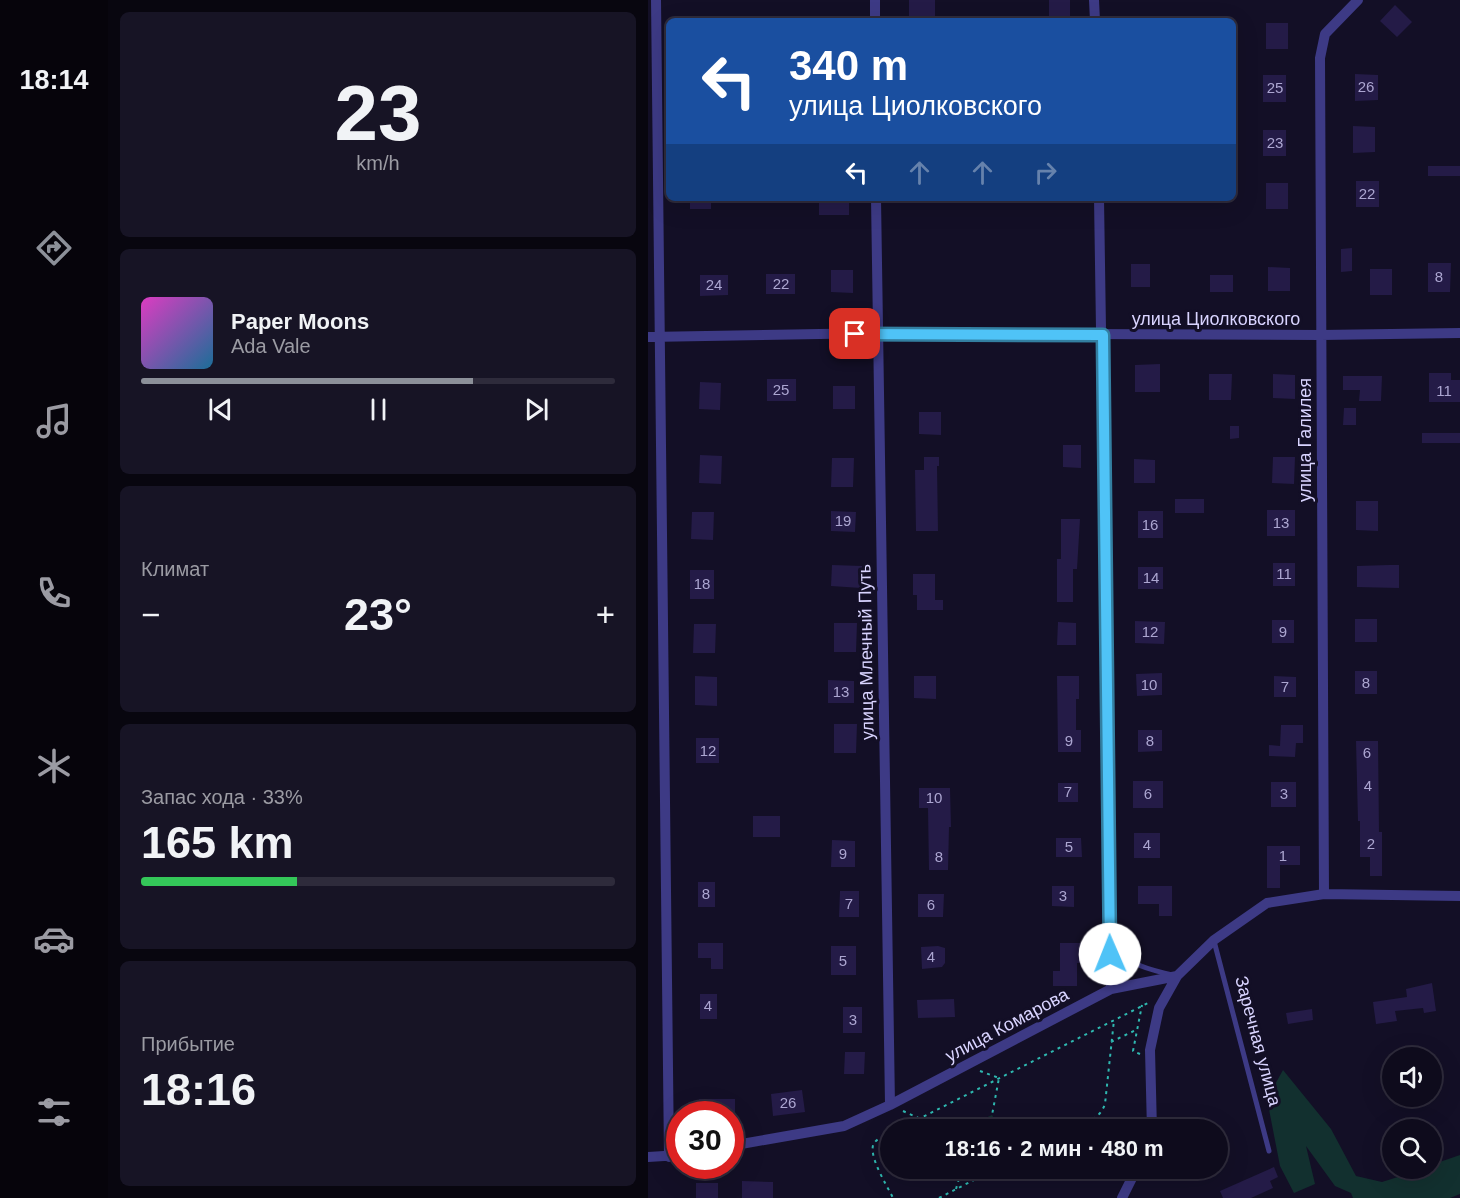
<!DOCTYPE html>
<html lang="ru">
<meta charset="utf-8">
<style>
body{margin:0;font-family:Helvetica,sans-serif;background:#171425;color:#f1f3f6;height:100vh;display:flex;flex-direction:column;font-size:22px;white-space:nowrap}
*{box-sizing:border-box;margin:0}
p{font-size:20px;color:#9b9ba3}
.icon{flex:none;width:33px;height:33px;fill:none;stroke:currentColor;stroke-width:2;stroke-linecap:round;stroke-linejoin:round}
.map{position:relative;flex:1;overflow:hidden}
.details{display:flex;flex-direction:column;gap:12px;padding:12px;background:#08060f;width:540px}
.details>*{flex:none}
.hud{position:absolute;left:18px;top:18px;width:570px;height:183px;border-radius:9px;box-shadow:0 6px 24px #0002,0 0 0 2px #2e2b3b;background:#1a4fa0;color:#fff;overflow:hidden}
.tools{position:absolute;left:734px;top:1047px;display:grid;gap:12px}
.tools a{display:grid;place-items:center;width:60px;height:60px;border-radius:50%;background:#0e0b1c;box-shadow:0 6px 24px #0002,0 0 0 2px #2e2b3b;font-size:30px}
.speed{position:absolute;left:18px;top:1101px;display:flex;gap:12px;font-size:30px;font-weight:700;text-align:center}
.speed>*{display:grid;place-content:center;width:78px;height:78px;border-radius:50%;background:#0e0b1c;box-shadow:0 6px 24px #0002,0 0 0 2px #2e2b3b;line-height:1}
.speed .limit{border:9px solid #d22;background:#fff;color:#111}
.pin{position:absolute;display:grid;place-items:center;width:51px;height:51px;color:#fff;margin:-26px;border-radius:12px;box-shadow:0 3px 9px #0006}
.me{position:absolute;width:66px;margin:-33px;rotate:359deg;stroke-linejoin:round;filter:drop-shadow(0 0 4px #0008)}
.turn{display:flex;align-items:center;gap:21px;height:126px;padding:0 24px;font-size:27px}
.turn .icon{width:78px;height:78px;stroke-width:2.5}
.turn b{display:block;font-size:42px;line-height:51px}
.lanes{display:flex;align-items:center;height:57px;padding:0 24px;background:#0003;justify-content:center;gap:30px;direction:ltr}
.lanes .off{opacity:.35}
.big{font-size:45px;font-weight:600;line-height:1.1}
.details .card{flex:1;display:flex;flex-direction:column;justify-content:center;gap:9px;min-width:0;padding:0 21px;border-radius:9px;background:#171425}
.details .dial{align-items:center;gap:0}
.dial b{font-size:78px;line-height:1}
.song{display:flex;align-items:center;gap:18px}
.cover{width:72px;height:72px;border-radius:9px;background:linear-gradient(135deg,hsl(310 70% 55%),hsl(200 70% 35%))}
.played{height:6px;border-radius:3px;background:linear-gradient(90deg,#8c9099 70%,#2e2b3b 70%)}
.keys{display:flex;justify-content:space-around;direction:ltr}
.heat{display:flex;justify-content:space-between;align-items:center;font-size:33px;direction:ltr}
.charge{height:9px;border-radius:4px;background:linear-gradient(90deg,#34c759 33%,#2e2b3b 0)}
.trip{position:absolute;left:232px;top:1119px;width:348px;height:60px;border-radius:30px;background:#0e0b1c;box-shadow:0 6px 24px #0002,0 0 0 2px #2e2b3b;font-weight:600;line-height:60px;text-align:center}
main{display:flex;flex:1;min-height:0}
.tabs{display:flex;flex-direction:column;width:108px;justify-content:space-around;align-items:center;background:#06040b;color:#9b9ba3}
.tabs .icon{width:42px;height:42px}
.tabs .active{color:#8c9099}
.tabs b{font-size:27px;color:#f1f3f6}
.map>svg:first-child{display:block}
.green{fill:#12302f}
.building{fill:#241b47}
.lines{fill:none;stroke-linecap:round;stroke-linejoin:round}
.path{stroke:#2fb8b0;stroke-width:2;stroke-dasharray:3 4.5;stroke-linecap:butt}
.service{stroke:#3d3a85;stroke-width:5}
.minor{stroke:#3d3a85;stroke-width:10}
.route-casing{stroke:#337fa1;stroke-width:15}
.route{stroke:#4fc3f7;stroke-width:10}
.labels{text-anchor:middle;stroke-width:6;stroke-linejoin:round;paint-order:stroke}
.number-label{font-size:15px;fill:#aca6d1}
.street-label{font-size:18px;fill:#d9d4ff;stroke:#130f26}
</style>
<main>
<nav class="tabs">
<b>18:14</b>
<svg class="icon active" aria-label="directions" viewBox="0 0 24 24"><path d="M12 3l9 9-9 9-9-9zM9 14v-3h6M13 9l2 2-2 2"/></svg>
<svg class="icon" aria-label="music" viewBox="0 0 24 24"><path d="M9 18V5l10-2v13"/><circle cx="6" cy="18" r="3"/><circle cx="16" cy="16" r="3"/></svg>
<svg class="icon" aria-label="phone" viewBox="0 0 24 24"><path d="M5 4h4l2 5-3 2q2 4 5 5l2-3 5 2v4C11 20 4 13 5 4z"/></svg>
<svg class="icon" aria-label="climate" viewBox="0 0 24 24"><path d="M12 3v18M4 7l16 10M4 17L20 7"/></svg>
<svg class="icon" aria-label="car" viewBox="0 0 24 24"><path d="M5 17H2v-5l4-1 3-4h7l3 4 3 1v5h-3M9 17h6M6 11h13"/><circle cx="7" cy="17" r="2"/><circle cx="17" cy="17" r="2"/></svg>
<svg class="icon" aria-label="filters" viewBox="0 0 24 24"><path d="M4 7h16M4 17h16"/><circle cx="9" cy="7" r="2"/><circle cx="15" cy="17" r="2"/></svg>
</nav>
<section class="details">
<div class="card dial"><b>23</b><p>km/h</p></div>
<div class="card">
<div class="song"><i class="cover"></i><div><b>Paper Moons</b><p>Ada Vale</p></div></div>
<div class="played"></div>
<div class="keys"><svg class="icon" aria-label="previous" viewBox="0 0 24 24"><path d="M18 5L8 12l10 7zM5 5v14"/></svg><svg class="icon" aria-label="pause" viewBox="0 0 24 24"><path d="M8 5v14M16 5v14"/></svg><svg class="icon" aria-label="next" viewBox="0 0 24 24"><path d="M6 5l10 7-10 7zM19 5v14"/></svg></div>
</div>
<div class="card"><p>Климат</p>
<div class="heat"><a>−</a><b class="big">23°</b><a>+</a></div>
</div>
<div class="card"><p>Запас хода · 33%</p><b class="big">165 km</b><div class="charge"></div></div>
<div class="card"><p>Прибытие</p><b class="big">18:16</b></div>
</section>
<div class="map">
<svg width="812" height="1198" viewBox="0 0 812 1198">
<rect width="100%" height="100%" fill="#130f26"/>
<path class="green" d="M 635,1070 L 683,1129 L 708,1176 L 734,1182 L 775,1169 L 783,1168 L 783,1165 L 812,1155 L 812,1194 L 802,1198 L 705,1198 L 703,1193 L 687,1186 L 658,1146 L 667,1184 L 646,1193 L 632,1166 L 619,1099 Z
M 344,1115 L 352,1129 L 314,1129 Z"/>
<path class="building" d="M 261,0 L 287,0 L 287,18 L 261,18 Z
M 401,0 L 422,0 L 422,21 L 401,21 Z
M 747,5 L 764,22 L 749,37 L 732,21 Z
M 618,23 L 640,23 L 640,49 L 618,49 Z
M 707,74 L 730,75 L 730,100 L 707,101 Z
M 615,75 L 638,75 L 638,102 L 615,102 Z
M 705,126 L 727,127 L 727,152 L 705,153 Z
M 615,130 L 638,130 L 638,156 L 615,156 Z
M 780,166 L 812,166 L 812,176 L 780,176 Z
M 708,181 L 731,181 L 731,207 L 708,207 Z
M 618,183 L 640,183 L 640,209 L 618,209 Z
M 42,198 L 63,198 L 63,209 L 42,209 Z
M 171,198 L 201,199 L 201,215 L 171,215 Z
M 704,248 L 704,271 L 693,272 L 693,249 Z
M 780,263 L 803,263 L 802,292 L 780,292 Z
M 483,264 L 502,264 L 502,287 L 483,287 Z
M 620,267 L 642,268 L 642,291 L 620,291 Z
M 722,269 L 744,269 L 744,295 L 722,295 Z
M 183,270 L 205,270 L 205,293 L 183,292 Z
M 118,274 L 147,274 L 147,294 L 118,294 Z
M 52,275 L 80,275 L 80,295 L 52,296 Z
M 562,275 L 585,275 L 585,292 L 562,292 Z
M 512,364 L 512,392 L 487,392 L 487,365 Z
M 781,373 L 803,373 L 803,380 L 812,380 L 812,402 L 781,402 Z
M 561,374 L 584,374 L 583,400 L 561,400 Z
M 625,374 L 647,375 L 647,399 L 625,398 Z
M 695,376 L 734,376 L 733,401 L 711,401 L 712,390 L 695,390 Z
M 119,379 L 148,379 L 148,401 L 119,401 Z
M 52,382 L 73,383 L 72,410 L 51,409 Z
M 185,386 L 207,386 L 207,409 L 185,409 Z
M 696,408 L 708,408 L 708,425 L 695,425 Z
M 271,412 L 293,412 L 293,435 L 271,434 Z
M 582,426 L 591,426 L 591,438 L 582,439 Z
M 774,433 L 812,433 L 812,443 L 774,443 Z
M 415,445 L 433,445 L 433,468 L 415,467 Z
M 52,455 L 74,456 L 73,484 L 51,483 Z
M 276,457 L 291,457 L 291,466 L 289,466 L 290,531 L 268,531 L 267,470 L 276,470 Z
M 625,457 L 647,457 L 646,484 L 624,483 Z
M 184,458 L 206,458 L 205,487 L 183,487 Z
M 486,459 L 507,460 L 507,483 L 486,483 Z
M 527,499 L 556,499 L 556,513 L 527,513 Z
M 708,501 L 730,501 L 730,531 L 708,530 Z
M 619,510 L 647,510 L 647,536 L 619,536 Z
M 183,511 L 208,512 L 207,532 L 183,531 Z
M 490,511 L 515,511 L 515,538 L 490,538 Z
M 44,512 L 66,512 L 65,540 L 43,539 Z
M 413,519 L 432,519 L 429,569 L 425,569 L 425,602 L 409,602 L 409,559 L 413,559 Z
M 625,563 L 647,563 L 647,586 L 625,586 Z
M 184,565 L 214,566 L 213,588 L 183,586 Z
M 741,565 L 751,565 L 751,588 L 709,587 L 709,566 Z
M 490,567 L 515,567 L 515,589 L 490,589 Z
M 42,570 L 66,570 L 66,599 L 42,599 Z
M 265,574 L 287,574 L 287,600 L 295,600 L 295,610 L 269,610 L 269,595 L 265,595 Z
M 707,619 L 729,619 L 729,642 L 707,642 Z
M 624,620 L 646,620 L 646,643 L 624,643 Z
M 487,621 L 517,622 L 516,644 L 487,643 Z
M 410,622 L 428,623 L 428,645 L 409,645 Z
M 186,623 L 209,623 L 208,652 L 186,652 Z
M 46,624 L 68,624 L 67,653 L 45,653 Z
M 707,671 L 729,671 L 729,694 L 707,694 Z
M 514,673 L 514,695 L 489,696 L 488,674 Z
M 47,676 L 69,677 L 69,706 L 47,705 Z
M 266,676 L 288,676 L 288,699 L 266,698 Z
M 409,676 L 431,676 L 431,699 L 428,699 L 428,730 L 433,730 L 433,752 L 410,752 Z
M 626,676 L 648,677 L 648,697 L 626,697 Z
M 180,680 L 206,681 L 206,703 L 180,703 Z
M 186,724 L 209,724 L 208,753 L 186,753 Z
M 633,725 L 655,725 L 655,743 L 648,743 L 647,757 L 621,756 L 621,745 L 632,746 Z
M 490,730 L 514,730 L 514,751 L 490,752 Z
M 48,738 L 71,738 L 71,763 L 48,763 Z
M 708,741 L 730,741 L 731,832 L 734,832 L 734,876 L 722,876 L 722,857 L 712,857 L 712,821 L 710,821 Z
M 485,781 L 515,781 L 515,808 L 485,808 Z
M 623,782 L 648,782 L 648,807 L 623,807 Z
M 410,783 L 430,783 L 430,802 L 410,802 Z
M 271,788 L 302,788 L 303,827 L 301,827 L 300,870 L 281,870 L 280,808 L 271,808 Z
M 105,816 L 132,816 L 132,837 L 105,837 Z
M 486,833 L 512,833 L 512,858 L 486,858 Z
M 408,838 L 433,838 L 434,857 L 408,857 Z
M 184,840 L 207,841 L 207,867 L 183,867 Z
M 619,846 L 652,846 L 652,865 L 632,865 L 632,888 L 619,888 Z
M 50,882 L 67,882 L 67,907 L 50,907 Z
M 404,886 L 426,886 L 426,907 L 404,906 Z
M 490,886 L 524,886 L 524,916 L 511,916 L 511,904 L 490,904 Z
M 192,891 L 211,891 L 211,917 L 191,917 Z
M 270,894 L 296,894 L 295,917 L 270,917 Z
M 50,943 L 75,943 L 75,969 L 63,969 L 63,958 L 50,958 Z
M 412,943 L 434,943 L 434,963 L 429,963 L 429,986 L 405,986 L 405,971 L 412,971 Z
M 183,946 L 208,946 L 208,975 L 183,975 Z
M 290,946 L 297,948 L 297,963 L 294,967 L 274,969 L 273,947 Z
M 784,983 L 788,1011 L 776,1013 L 775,1008 L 747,1011 L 749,1021 L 728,1024 L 725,1002 L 759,997 L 758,989 Z
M 52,994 L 69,994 L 69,1019 L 52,1019 Z
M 306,999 L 307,1017 L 270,1018 L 269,1000 Z
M 195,1007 L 214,1007 L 214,1033 L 195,1033 Z
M 664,1009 L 665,1020 L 640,1024 L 638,1013 Z
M 197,1052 L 217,1052 L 216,1074 L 196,1074 Z
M 154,1090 L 157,1112 L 125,1116 L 123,1094 Z
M 51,1099 L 87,1099 L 87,1114 L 51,1114 Z
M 626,1167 L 630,1177 L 622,1181 L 625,1188 L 603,1198 L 575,1198 L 572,1191 Z
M 94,1181 L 125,1182 L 125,1198 L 94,1198 Z
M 48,1183 L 70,1183 L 70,1198 L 48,1198 Z"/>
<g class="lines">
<path class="path" d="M 463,1042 L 490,1029
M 492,1054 L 485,1051 L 494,1005
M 332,1071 L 351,1078 L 344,1115
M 255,1111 L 297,1130
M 249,1130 L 502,1002
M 425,1130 C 438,1123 452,1119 457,1104 L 466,1020
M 243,1133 C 238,1135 230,1138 226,1143 C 219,1155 240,1187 245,1198
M 308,1189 L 314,1168
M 291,1198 L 349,1168"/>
<path class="service" d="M 464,941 C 480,966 497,968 524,975
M 566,941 L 621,1151"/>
<path class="minor" d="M 8,0 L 21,1157
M 227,0 L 227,21
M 446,0 L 447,21
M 228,198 L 242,1105
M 451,198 L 463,989
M 0,337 L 229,333 L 673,335 L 812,333
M 676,894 L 672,58 L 677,34 L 710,0
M 504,1130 L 502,1050 L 511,1008 L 529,976
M 82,1146 L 196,1126 L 242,1105 L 463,989 L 529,976 L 566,940 L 619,903 L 676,894 L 812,896
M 0,1157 L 32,1155
M 474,1198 L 489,1168"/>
</g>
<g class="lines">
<g class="route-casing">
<path id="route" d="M 207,334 L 455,335 L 462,954"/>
</g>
<use href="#route" class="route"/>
</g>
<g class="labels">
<g class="number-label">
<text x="718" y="92">26</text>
<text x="627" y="93">25</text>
<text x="627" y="148">23</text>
<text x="719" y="199">22</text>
<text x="791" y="282">8</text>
<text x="133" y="289">22</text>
<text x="66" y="290">24</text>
<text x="133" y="395">25</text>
<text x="796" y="396">11</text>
<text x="195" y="526">19</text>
<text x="633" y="528">13</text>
<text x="502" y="530">16</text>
<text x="636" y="579">11</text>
<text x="503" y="583">14</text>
<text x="54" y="589">18</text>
<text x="502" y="637">12</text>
<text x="635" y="637">9</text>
<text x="718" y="688">8</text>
<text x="501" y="690">10</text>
<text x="637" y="692">7</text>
<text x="193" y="697">13</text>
<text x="421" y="746">9</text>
<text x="502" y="746">8</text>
<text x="60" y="756">12</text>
<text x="719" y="758">6</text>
<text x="720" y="791">4</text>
<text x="420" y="797">7</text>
<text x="500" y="799">6</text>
<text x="636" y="799">3</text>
<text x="286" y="803">10</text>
<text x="723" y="849">2</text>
<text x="499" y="850">4</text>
<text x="421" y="852">5</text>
<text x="195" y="859">9</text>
<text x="635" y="861">1</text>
<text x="291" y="862">8</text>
<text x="58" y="899">8</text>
<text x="415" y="901">3</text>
<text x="201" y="909">7</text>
<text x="283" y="910">6</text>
<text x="283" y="962">4</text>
<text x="195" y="966">5</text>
<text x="60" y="1011">4</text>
<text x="205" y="1025">3</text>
<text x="140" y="1108">26</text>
</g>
<g class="street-label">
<text x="568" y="325">улица Циолковского</text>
<text transform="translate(657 440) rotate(-90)" y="6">улица Галилея</text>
<text transform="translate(218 652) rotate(-91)" y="6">улица Млечный Путь</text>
<text transform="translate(359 1025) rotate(-28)" y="6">улица Комарова</text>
<text transform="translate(610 1041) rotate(75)" y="6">Заречная улица</text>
</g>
</g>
</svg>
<div class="tools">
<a><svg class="icon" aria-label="sound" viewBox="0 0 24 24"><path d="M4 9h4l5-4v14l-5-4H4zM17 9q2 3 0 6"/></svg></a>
<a><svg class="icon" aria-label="search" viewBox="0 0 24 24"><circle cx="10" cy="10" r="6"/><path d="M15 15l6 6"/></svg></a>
</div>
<div class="speed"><div class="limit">30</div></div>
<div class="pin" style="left:207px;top:334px;background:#d93025"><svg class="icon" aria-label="arrive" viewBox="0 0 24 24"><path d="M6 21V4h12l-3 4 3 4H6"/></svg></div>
<svg class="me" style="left:462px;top:954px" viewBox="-20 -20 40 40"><circle r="19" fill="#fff"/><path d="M0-13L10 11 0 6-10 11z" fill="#4fc3f7"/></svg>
<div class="trip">18:16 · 2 мин · 480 m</div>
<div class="hud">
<div class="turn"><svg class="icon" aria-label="left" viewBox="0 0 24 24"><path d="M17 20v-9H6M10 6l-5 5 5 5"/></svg><div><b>340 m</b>улица Циолковского</div></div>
<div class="lanes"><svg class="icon" aria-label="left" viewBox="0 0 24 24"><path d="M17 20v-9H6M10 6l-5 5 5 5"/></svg><svg class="icon off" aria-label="ahead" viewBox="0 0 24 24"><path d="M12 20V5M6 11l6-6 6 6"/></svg><svg class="icon off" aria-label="ahead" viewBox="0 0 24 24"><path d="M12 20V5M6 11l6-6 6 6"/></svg><svg class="icon off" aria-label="right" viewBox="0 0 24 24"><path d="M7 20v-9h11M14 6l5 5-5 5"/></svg></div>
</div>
</div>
</main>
